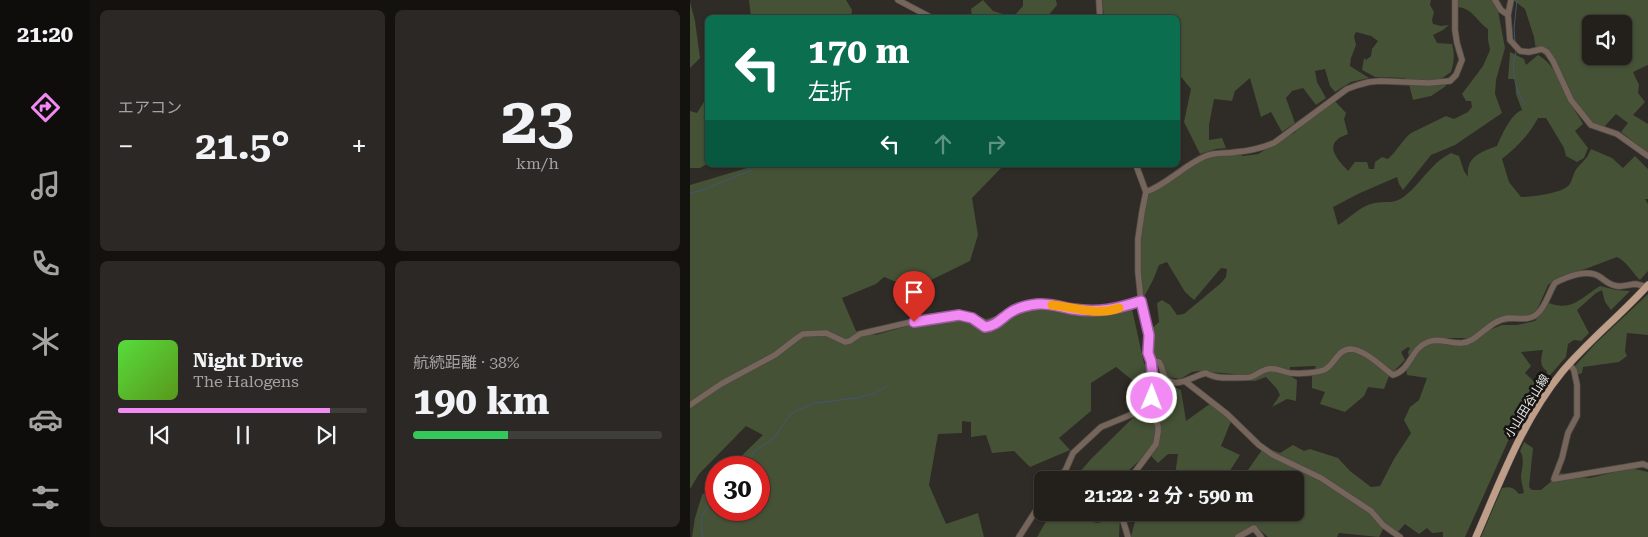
<!DOCTYPE html>
<html lang="ja">
<meta charset="utf-8">
<style>
body{margin:0;font-family:"Roboto Serif","Noto Sans JP",serif;background:#2b2825;color:#f1f3f6;height:100vh;display:flex;flex-direction:column;font-size:19px;white-space:nowrap}
*{box-sizing:border-box;margin:0}
p{font-size:16px;color:#a3a3a3}
.icon{flex:none;width:28px;height:28px;fill:none;stroke:currentColor;stroke-width:2;stroke-linecap:round;stroke-linejoin:round}
.map{position:relative;flex:1;overflow:hidden}
.drawer{display:flex;flex-direction:column;gap:10px;padding:10px;background:#13120f;width:600px}
.drawer>*{flex:none}
.banner{position:absolute;left:15px;top:15px;width:475px;height:152px;border-radius:8px;box-shadow:0 1px 4px #0004,0 0 0 1px #403e3b;background:#0b6e4f;color:#fff;overflow:hidden}
.controls{position:absolute;left:892px;top:15px;display:grid;gap:10px}
.controls a{display:grid;place-items:center;width:50px;height:50px;border-radius:8px;background:#23201c;box-shadow:0 1px 4px #0004,0 0 0 1px #403e3b;font-size:25px}
.speed{position:absolute;left:15px;top:456px;display:flex;gap:10px;font-size:25px;font-weight:700;text-align:center}
.speed>*{display:grid;place-content:center;width:65px;height:65px;border-radius:50%;background:#23201c;box-shadow:0 1px 4px #0004,0 0 0 1px #403e3b;line-height:1}
.speed .limit{border:8px solid #d22;background:#fff;color:#111}
.pin{position:absolute;display:grid;place-items:center;width:42px;height:42px;color:#fff;margin:-51px -21px;border-radius:50% 50% 50% 0;rotate:-45deg;box-shadow:0 0 5px #0007}
.pin .icon{rotate:45deg}
.me{position:absolute;width:55px;margin:-28px;rotate:1deg;stroke-linejoin:round;filter:drop-shadow(0 0 4px #0008)}
.turn{display:flex;align-items:center;gap:18px;height:105px;padding:0 20px;font-size:22px}
.turn .icon{width:65px;height:65px;stroke-width:2.5}
.turn b{display:block;font-size:35px;line-height:42px}
.lanes{display:flex;align-items:center;height:48px;padding:0 20px;background:#0003;justify-content:center;gap:25px;direction:ltr}
.lanes .off{opacity:.35}
.big{font-size:38px;font-weight:700;line-height:1.1}
.drawer .tile{flex:1;display:flex;flex-direction:column;justify-content:center;gap:8px;min-width:0;padding:0 18px;border-radius:8px;background:#2b2825}
.drawer .dial{align-items:center;gap:0}
.dial b{font-size:65px;line-height:1}
.song{display:flex;align-items:center;gap:15px}
.cover{width:60px;height:60px;border-radius:8px;background:linear-gradient(135deg,hsl(110 70% 55%),hsl(90 70% 35%))}
.played{height:5px;border-radius:2px;background:linear-gradient(90deg,#f28af3 85%,#403e3b 85%)}
.keys{display:flex;justify-content:space-around;direction:ltr}
.heat{display:flex;justify-content:space-between;align-items:center;font-size:28px;direction:ltr}
.charge{height:8px;border-radius:4px;background:linear-gradient(90deg,#34c759 38%,#403e3b 0)}
.drawer .tiles{flex:1;display:grid;gap:10px;grid-template-columns:repeat(2,1fr)}
.trip{position:absolute;left:344px;top:471px;width:270px;height:50px;border-radius:8px;background:#23201c;box-shadow:0 1px 4px #0004,0 0 0 1px #403e3b;font-weight:700;line-height:50px;text-align:center}
main{display:flex;flex:1;min-height:0}
.dock{display:flex;flex-direction:column;width:90px;justify-content:space-around;align-items:center;background:#0e0d0b;color:#a3a3a3}
.dock .icon{width:35px;height:35px}
.dock .active{color:#f28af3}
.dock b{font-size:22px;color:#f1f3f6}
.map>svg:first-child{display:block}
.green{fill:#455236;fill-rule:evenodd}
.lines{fill:none;stroke-linecap:round;stroke-linejoin:round}
.stream{stroke:#445474;stroke-width:1}
.minor-casing{stroke:#4d4944;stroke-width:7}
.major-casing{stroke:#4d4944;stroke-width:8}
.minor{stroke:#75655b;stroke-width:5.5}
.major{stroke:#be9d89;stroke-width:7}
.route-casing{stroke:#9d5a9e;stroke-width:12}
.route{stroke:#f28af3;stroke-width:9}
.slow{stroke:#f59e0b;stroke-width:9}
.labels{text-anchor:middle;stroke-width:5;stroke-linejoin:round;paint-order:stroke}
.street-label{font-size:12px;fill:#e8e6e2;stroke:#161412}
</style>
<main>
<nav class="dock">
<b>21:20</b>
<svg class="icon active" aria-label="directions" viewBox="0 0 24 24"><path d="M12 3l9 9-9 9-9-9zM9 14v-3h6M13 9l2 2-2 2"/></svg>
<svg class="icon" aria-label="music" viewBox="0 0 24 24"><path d="M9 18V5l10-2v13"/><circle cx="6" cy="18" r="3"/><circle cx="16" cy="16" r="3"/></svg>
<svg class="icon" aria-label="phone" viewBox="0 0 24 24"><path d="M5 4h4l2 5-3 2q2 4 5 5l2-3 5 2v4C11 20 4 13 5 4z"/></svg>
<svg class="icon" aria-label="climate" viewBox="0 0 24 24"><path d="M12 3v18M4 7l16 10M4 17L20 7"/></svg>
<svg class="icon" aria-label="car" viewBox="0 0 24 24"><path d="M5 17H2v-5l4-1 3-4h7l3 4 3 1v5h-3M9 17h6M6 11h13"/><circle cx="7" cy="17" r="2"/><circle cx="17" cy="17" r="2"/></svg>
<svg class="icon" aria-label="filters" viewBox="0 0 24 24"><path d="M4 7h16M4 17h16"/><circle cx="9" cy="7" r="2"/><circle cx="15" cy="17" r="2"/></svg>
</nav>
<section class="drawer">
<div class="tiles">
<div class="tile"><p>エアコン</p>
<div class="heat"><a>−</a><b class="big">21.5°</b><a>+</a></div>
</div>
<div class="tile dial"><b>23</b><p>km/h</p></div>
<div class="tile">
<div class="song"><i class="cover"></i><div><b>Night Drive</b><p>The Halogens</p></div></div>
<div class="played"></div>
<div class="keys"><svg class="icon" aria-label="previous" viewBox="0 0 24 24"><path d="M18 5L8 12l10 7zM5 5v14"/></svg><svg class="icon" aria-label="pause" viewBox="0 0 24 24"><path d="M8 5v14M16 5v14"/></svg><svg class="icon" aria-label="next" viewBox="0 0 24 24"><path d="M6 5l10 7-10 7zM19 5v14"/></svg></div>
</div>
<div class="tile"><p>航続距離 · 38%</p><b class="big">190 km</b><div class="charge"></div></div>
</div>
</section>
<div class="map">
<svg width="958" height="537" viewBox="0 0 958 537">
<rect width="100%" height="100%" fill="#2f2b26"/>
<path class="green" d="M 59,0 L 156,0 L 162,10 L 161,17 L 61,17 Z
M 293,0 L 303,11 L 323,17 L 333,6 L 333,0 L 366,0 L 367,5 L 357,17 L 282,17 L 281,9 Z
M 412,0 L 741,0 L 740,5 L 744,12 L 742,20 L 743,24 L 751,26 L 759,25 L 753,30 L 743,35 L 747,43 L 762,44 C 765,55 764,62 761,72 L 751,79 L 756,86 L 741,96 L 723,100 L 719,84 L 715,78 L 685,77 L 672,70 L 674,58 L 676,60 L 681,56 L 682,49 L 688,41 L 681,36 L 666,32 L 664,36 L 666,45 L 661,58 L 660,66 L 679,78 L 661,82 L 645,92 L 640,86 L 635,69 L 625,71 L 627,82 L 636,98 L 626,105 L 613,88 L 602,91 L 596,98 L 605,123 L 592,132 L 581,112 L 571,117 L 560,78 L 545,91 L 542,101 L 524,99 L 519,125 L 519,140 L 532,138 L 536,148 L 526,149 L 510,154 L 494,122 L 501,89 L 492,78 L 488,76 L 488,18 L 414,17 Z
M 767,0 L 806,0 L 815,48 L 806,80 L 805,94 L 812,113 L 765,145 L 741,155 L 713,190 L 709,184 L 707,177 L 670,193 L 643,207 L 648,225 C 660,218 671,205 685,203 C 695,201 703,204 712,198 C 731,185 739,164 761,153 L 769,156 L 774,171 L 778,177 C 776,157 790,152 807,146 C 812,135 820,115 832,110 L 826,94 L 825,79 L 818,79 L 820,52 L 834,59 L 836,65 L 848,55 C 866,65 871,86 880,103 C 884,110 889,116 893,124 L 885,131 L 898,148 L 894,158 L 887,162 L 876,156 L 874,148 L 856,118 L 848,118 C 839,135 827,147 812,159 L 819,182 L 831,197 C 842,197 873,193 879,185 C 883,180 883,172 888,167 C 894,160 897,159 901,149 L 922,158 L 933,168 L 945,156 L 958,169 L 958,199 L 955,199 L 958,204 L 958,271 L 950,280 C 941,271 938,263 927,257 L 898,268 L 872,276 L 858,285 L 843,319 L 811,323 L 780,338 L 747,338 L 727,347 L 719,356 L 718,352 L 720,348 L 718,347 L 711,352 L 715,360 L 699,376 L 694,389 L 678,387 L 674,396 L 655,412 L 630,404 L 635,392 L 622,388 L 622,377 L 626,366 L 600,367 L 600,376 L 607,380 L 606,401 L 597,399 L 582,407 L 590,395 L 587,389 L 576,377 L 565,381 L 552,380 L 543,374 L 509,371 L 502,372 L 490,379 L 479,377 L 473,374 L 469,361 L 460,356 L 461,329 L 469,322 L 467,303 L 472,300 L 480,305 L 487,315 L 494,314 L 531,283 L 536,277 L 537,269 L 531,268 L 504,300 L 495,292 L 477,262 L 469,265 L 463,280 L 454,297 L 461,318 L 455,320 L 448,277 L 451,259 L 448,227 L 457,198 L 460,193 L 474,186 L 494,170 L 517,158 L 546,153 L 553,156 L 568,154 L 604,133 L 643,99 L 656,113 L 654,119 L 658,134 C 654,136 649,137 647,140 C 636,149 652,164 658,171 L 665,162 L 677,162 L 679,169 L 684,169 L 685,162 L 692,157 L 698,159 C 707,151 713,139 721,133 L 756,116 L 764,119 L 778,112 L 782,107 L 781,101 L 776,101 L 772,94 L 793,66 L 800,50 L 798,40 L 798,29 C 786,21 783,8 767,7 Z
M 823,0 L 958,0 L 958,65 L 943,72 L 949,85 L 948,93 L 955,102 L 943,115 L 958,124 L 958,153 L 931,132 L 938,123 L 926,114 L 913,128 C 904,124 893,118 887,110 C 881,103 880,92 877,84 C 872,68 861,57 846,50 L 844,37 L 835,9 ZM 901,24 L 934,24 L 934,56 L 901,56 Z
M 0,2 L 5,21 L 10,58 L 0,68 Z
M 17,97 L 17,164 L 10,168 L 0,168 L 0,111 L 7,113 Z
M 56,165 L 314,165 L 282,198 L 288,235 L 280,261 L 239,281 L 236,294 L 194,277 L 186,284 L 152,298 L 166,331 L 186,335 L 231,322 L 279,312 L 296,319 L 341,305 L 381,310 L 441,305 L 454,363 L 466,379 L 491,390 L 496,421 L 521,403 L 542,419 L 531,446 L 550,455 L 534,480 L 509,480 L 493,476 L 494,480 L 480,480 L 485,475 L 488,454 L 478,454 L 468,463 L 458,453 L 437,472 L 437,480 L 383,480 L 401,459 L 456,405 L 454,381 L 442,380 L 426,367 L 401,383 L 401,411 L 369,438 L 380,450 L 340,467 L 324,451 L 302,453 L 296,435 L 281,437 L 281,422 L 272,421 L 272,433 L 248,434 L 239,485 L 256,524 L 288,513 L 294,537 L 2,537 L 5,518 L 12,495 L 26,482 L 26,510 L 69,510 L 69,468 L 40,467 L 73,435 L 56,426 L 9,474 L 0,489 L 0,185 L 57,168 Z
M 910,286 L 926,290 L 940,291 L 921,310 L 915,302 L 912,290 L 906,293 L 887,310 L 899,333 L 891,341 L 884,340 L 878,344 L 876,357 L 855,381 L 857,371 C 849,366 851,358 853,350 L 831,352 L 841,366 L 835,373 L 851,388 L 832,410 L 775,537 L 753,537 L 753,532 L 742,533 L 737,528 L 729,534 L 715,524 L 706,534 L 695,525 L 689,537 L 649,533 L 647,537 L 578,537 L 564,525 L 549,537 L 441,537 L 447,513 L 527,512 L 531,514 L 547,512 L 605,512 L 605,480 L 551,480 L 574,447 L 590,453 L 603,445 L 614,451 L 620,449 L 648,458 L 660,471 L 681,487 L 690,486 L 704,459 L 721,433 L 714,420 L 720,407 L 729,400 L 737,378 L 717,375 L 716,368 L 728,350 L 742,342 L 784,341 L 799,330 L 812,325 L 827,325 L 845,321 L 859,303 C 882,312 892,297 910,286 Z
M 958,294 L 958,335 L 937,333 L 935,351 L 937,356 L 929,362 L 893,367 L 892,373 L 887,375 L 884,367 L 905,344 Z
M 834,442 L 843,448 L 839,487 L 842,490 L 851,490 L 871,473 L 884,477 L 900,478 L 941,468 L 958,472 L 958,537 L 791,537 L 812,488 C 821,486 824,488 829,494 L 834,493 C 833,487 831,482 831,476 C 832,467 835,459 830,451 Z
M 361,513 L 391,513 L 389,520 L 408,523 L 430,516 L 429,537 L 347,537 Z"/>
<g class="lines">
<path class="stream" d="M 825,41 L 824,29 L 827,0
M 826,52 C 820,70 825,88 835,105
M 0,193 L 10,191 L 62,170 L 63,165
M 53,468 L 65,451 L 84,438 L 96,420 L 105,411 L 125,403 L 166,398 L 183,394 L 197,387
M 13,537 C 9,518 12,511 26,498"/>
<g class="minor-casing">
<path id="minor" d="M 208,0 L 242,18
M 409,0 L 410,18
M 805,0 L 811,10 L 818,15 L 820,40 L 830,51 L 839,52 L 852,49 L 857,52 L 863,61 L 881,100 L 901,125 L 927,134 L 958,156
M 818,15 L 821,0
M 456,192 C 478,184 494,165 516,156 C 526,152 536,154 546,152 C 560,151 572,148 584,143 L 657,89 L 668,85 L 679,82 L 690,81 L 739,83 L 760,81 L 766,75 L 772,60 L 767,43 L 765,30 L 765,0
M 461,361 L 469,362 C 473,367 472,372 475,377 C 484,391 505,375 516,373 C 519,375 523,376 527,377 C 531,378 558,378 561,377 C 567,375 572,370 578,369 C 587,367 592,372 600,373 C 610,374 625,373 634,370 C 645,365 647,349 661,349 C 675,350 692,367 703,375 C 722,369 720,349 738,342 C 749,337 760,344 772,343 C 788,342 798,320 819,318 C 828,318 841,321 848,313 C 856,306 859,292 865,283 C 876,277 898,268 910,277 C 916,281 919,285 927,286 C 933,287 940,284 946,284 C 950,285 954,286 958,287
M 496,382 L 537,414 L 569,445 L 583,455 L 631,478 L 681,511 L 693,525 L 710,537
M 0,405 L 31,384 L 85,355 L 107,338 L 113,334 L 136,333 L 155,342 L 160,341 L 170,334 C 195,329 257,310 279,317 C 285,319 290,323 295,327 C 305,326 310,320 318,314 C 326,308 338,305 348,304 C 360,303 371,307 382,309 C 409,313 426,309 451,301
M 864,479 L 872,458 L 878,433 L 887,416 L 887,385 L 884,370 L 879,364
M 864,479 L 953,464 L 958,466
M 368,480 L 376,469 L 383,453 L 411,427 L 462,406
M 439,480 L 466,444 L 468,432 L 468,426 L 463,414 L 462,406 L 463,378 L 461,361 L 458,353 L 459,335 L 451,301 L 448,272 L 448,239 L 452,212 L 456,192 L 446,165
M 432,512 L 432,517 L 438,537
M 329,537 L 352,501
M 548,537 L 564,528 L 571,537"/>
</g>
<g class="major-casing">
<path id="major" d="M 786,537 C 811,480 832,421 872,372 C 898,341 931,315 958,285"/>
</g>
<use href="#minor" class="minor"/>
<use href="#major" class="major"/>
</g>
<g class="lines">
<g class="route-casing">
<path id="route" d="M 224,322 L 269,315 L 282,318 L 295,327 C 305,326 310,320 318,314 C 326,308 338,305 348,304 C 360,303 371,307 382,309 C 409,313 426,309 451,301 L 459,335 L 458,353 L 461,361 L 463,378 L 462,398"/>
</g>
<use href="#route" class="route"/>
<path class="slow" d="M 362,305 C 384,307 406,316 429,308"/>
</g>
<g class="labels">
<g class="street-label">
<text transform="translate(837 406) rotate(-58)" y="4">小山田谷山線</text>
</g>
</g>
</svg>
<div class="controls">
<a><svg class="icon" aria-label="sound" viewBox="0 0 24 24"><path d="M4 9h4l5-4v14l-5-4H4zM17 9q2 3 0 6"/></svg></a>
</div>
<div class="speed"><div class="limit">30</div></div>
<div class="pin" style="left:224px;top:322px;background:#d93025"><svg class="icon" aria-label="arrive" viewBox="0 0 24 24"><path d="M6 21V4h12l-3 4 3 4H6"/></svg></div>
<svg class="me" style="left:462px;top:398px" viewBox="-20 -20 40 40"><circle r="17" fill="#f28af3" stroke="#fff" stroke-width="3"/><path d="M0-11L8 9 0 5-8 9z" fill="#fff"/></svg>
<div class="trip">21:22 · 2 分 · 590 m</div>
<div class="banner">
<div class="turn"><svg class="icon" aria-label="left" viewBox="0 0 24 24"><path d="M17 20v-9H6M10 6l-5 5 5 5"/></svg><div><b>170 m</b>左折</div></div>
<div class="lanes"><svg class="icon" aria-label="left" viewBox="0 0 24 24"><path d="M17 20v-9H6M10 6l-5 5 5 5"/></svg><svg class="icon off" aria-label="ahead" viewBox="0 0 24 24"><path d="M12 20V5M6 11l6-6 6 6"/></svg><svg class="icon off" aria-label="right" viewBox="0 0 24 24"><path d="M7 20v-9h11M14 6l5 5-5 5"/></svg></div>
</div>
</div>
</main>
